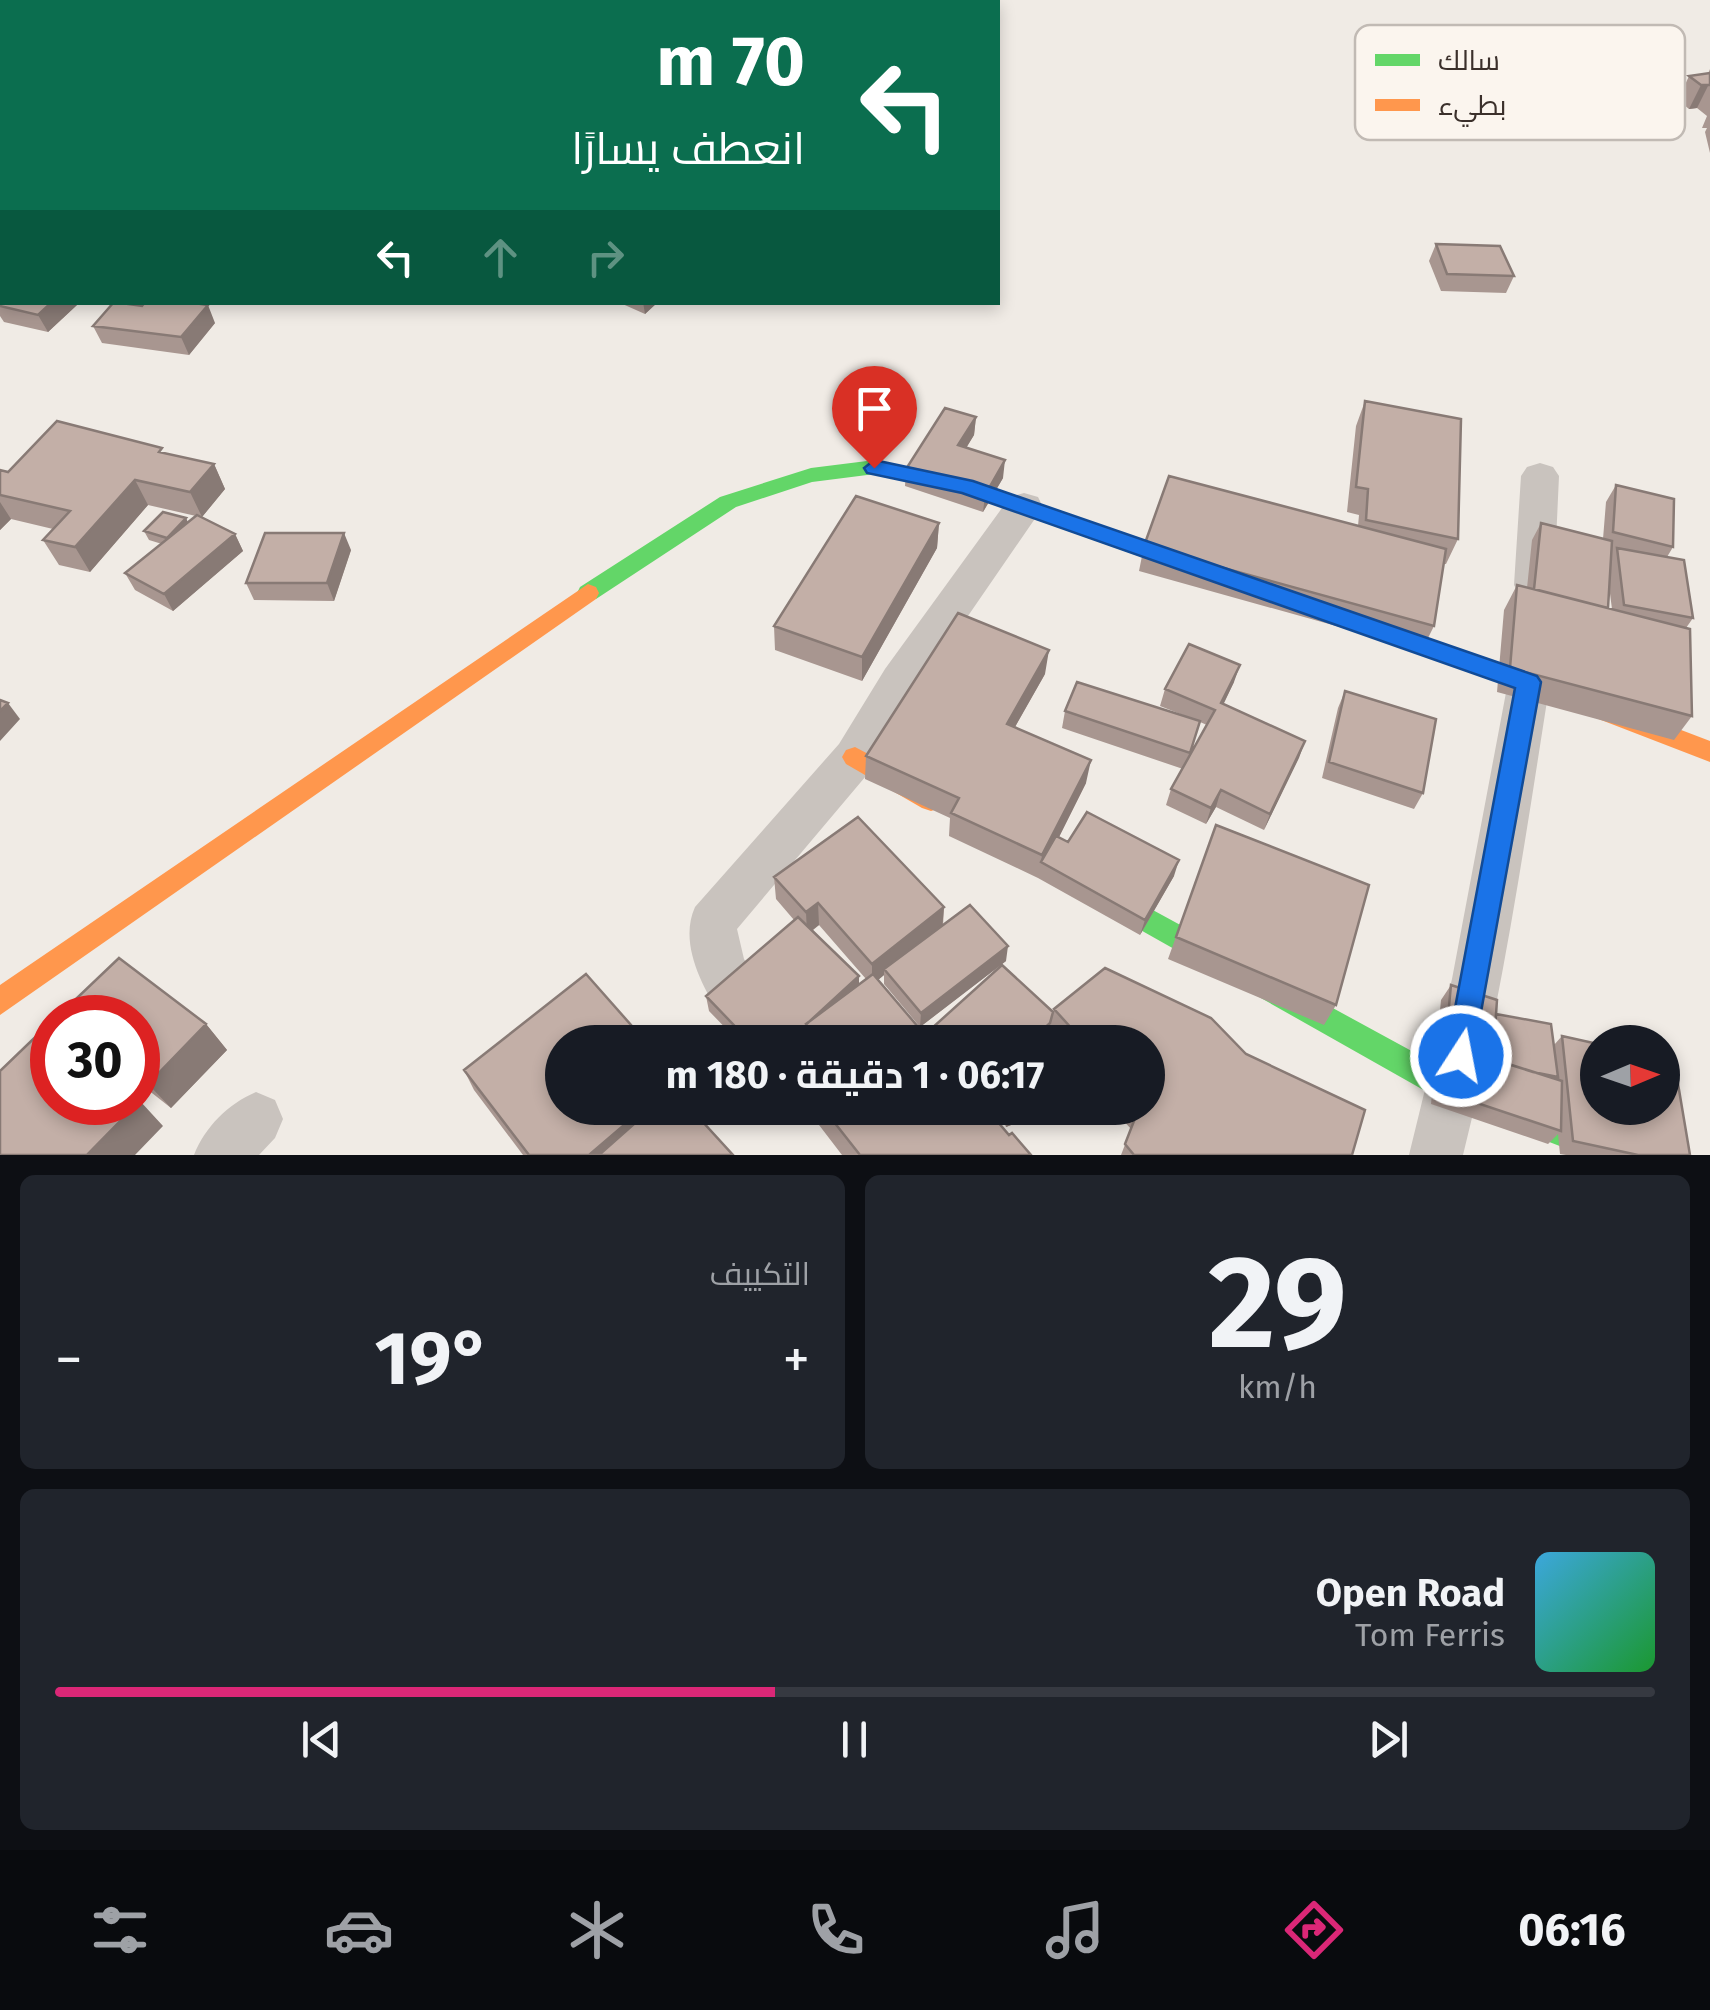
<!DOCTYPE html>
<html lang="ar">
<meta charset="utf-8">
<style>
body{margin:0;font-family:"Fira Sans",Cairo,sans-serif;background:#20242c;color:#f1f3f6;direction:rtl;height:100vh;display:flex;flex-direction:column;font-size:38px;white-space:nowrap}
*{box-sizing:border-box;margin:0}
p{font-size:32px;color:#9ea1a6}
.icon{flex:none;width:55px;height:55px;fill:none;stroke:currentColor;stroke-width:2;stroke-linecap:round;stroke-linejoin:round}
.map{position:relative;height:1155px;overflow:hidden;direction:ltr}
.side{display:flex;flex-direction:column;gap:20px;padding:20px;background:#0d0f14;flex:1}
.side>*{flex:none}
.hud{position:absolute;left:0px;top:0px;width:1000px;height:305px;box-shadow:0 5px 15px #0003;direction:rtl;background:#0b6e4f;color:#fff;overflow:hidden}
.needle{width:65px;rotate:88deg}
.fabs{position:absolute;left:1580px;top:1025px;display:grid;gap:20px}
.fabs a{display:grid;place-items:center;width:100px;height:100px;border-radius:50%;background:#171b24;box-shadow:0 5px 15px #0003;font-size:50px}
.speed{position:absolute;left:30px;top:995px;display:flex;gap:20px;font-size:50px;font-weight:700;text-align:center}
.speed>*{display:grid;place-content:center;width:130px;height:130px;border-radius:50%;background:#171b24;box-shadow:0 5px 15px #0003;line-height:1}
.speed .limit{border:15px solid #d22;background:#fff;color:#111}
.pin{position:absolute;display:grid;place-items:center;width:85px;height:85px;color:#fff;margin:-102px -42px;border-radius:50% 50% 50% 0;rotate:-45deg;box-shadow:0 0 10px #0007}
.pin .icon{rotate:45deg}
.me{position:absolute;width:110px;margin:-55px;rotate:11deg;stroke-linejoin:round;filter:drop-shadow(0 0 8px #0008)}
.turn{display:flex;align-items:center;gap:35px;height:210px;padding:0 30px;font-size:45px}
.turn .icon{width:130px;height:130px;stroke-width:2.5}
.turn b{display:block;font-size:70px;line-height:85px}
.lanes{display:flex;align-items:center;height:95px;padding:0 30px;background:#0003;justify-content:center;gap:50px;direction:ltr}
.lanes .off{opacity:.35}
.big{font-size:75px;font-weight:700;line-height:1.1}
.side .tile{flex:1;display:flex;flex-direction:column;justify-content:center;gap:15px;min-width:0;padding:0 35px;border-radius:15px;background:#20242c}
.side .dial{align-items:center;gap:0}
.dial b{font-size:130px;line-height:1}
.song{display:flex;align-items:center;gap:30px}
.cover{width:120px;height:120px;border-radius:15px;background:linear-gradient(135deg,hsl(200 70% 55%),hsl(130 70% 35%))}
.played{height:10px;border-radius:5px;background:linear-gradient(90deg,#db2777 45%,#363941 45%)}
.keys{display:flex;justify-content:space-around;direction:ltr}
.heat{display:flex;justify-content:space-between;align-items:center;font-size:55px;direction:ltr}
.side .tiles{flex:1;display:grid;gap:20px;grid-template-columns:1fr 1fr}
.tile:last-child{grid-column:span 2}
.trip{position:absolute;left:545px;top:1025px;width:620px;height:100px;border-radius:50px;background:#171b24;box-shadow:0 5px 15px #0003;font-weight:700;line-height:100px;text-align:center;direction:rtl}
.tabs{display:flex;height:160px;justify-content:space-around;align-items:center;background:#090b0e;color:#9ea1a6}
.tabs .icon{width:70px;height:70px}
.tabs .on{color:#db2777}
.tabs b{font-size:45px;color:#f1f3f6}
.map>svg:first-child{display:block}
.lines{fill:none;stroke-linecap:round;stroke-linejoin:round}
.street{fill:#c9c3be;fill-rule:evenodd}
.fast{fill:#63d668;fill-rule:evenodd}
.slow{fill:#ff974d;fill-rule:evenodd}
.wall{fill:#a89690;fill-rule:evenodd}
.shaded-wall{fill:#887a75}
.building{fill:#c3afa7;stroke:#887a75;stroke-width:2.5}
.route{fill:#1a73e8;stroke:#114b97;stroke-width:2.5}
.key{fill:#fbf5ee;stroke:#c1bab4;stroke-width:2.5}
.key-label{font-size:28px;fill:#3b302b}
</style>
<div class="map">
<svg width="1710" height="1155" viewBox="0 0 1710 1155">
<rect width="100%" height="100%" fill="#f0ebe5"/>
<g class="lines">
<path class="street" d="M 1540,463 L 1553,467 L 1559,476 L 1554,585 L 1548,596 L 1534,600 L 1520,596 L 1514,585 L 1521,476 L 1527,467 Z
M 1024,493 L 1038,497 L 1043,507 L 915,693 L 871,770 L 737,929 L 744,959 L 794,1042 L 738,1042 C 714,1006 675,951 695,907 L 839,744 L 885,669 L 1010,497 Z
M 1530,637 L 1545,641 L 1551,653 L 1550,682 C 1525,841 1502,999 1463,1155 L 1409,1155 L 1452,979 L 1508,682 L 1509,653 L 1515,641 Z
M 256,1092 L 275,1100 L 283,1119 L 275,1138 L 259,1155 L 194,1155 C 205,1127 228,1104 256,1092 Z"/>
<path class="fast" d="M 875,460 L 972,481 L 1223,569 L 1226,575 L 1215,583 L 961,493 L 875,474 L 812,482 L 736,507 L 596,599 L 580,599 L 577,593 L 580,587 L 720,497 L 811,468 Z
M 1085,873 L 1463,1079 L 1634,1144 L 1638,1155 L 1583,1155 L 1443,1101 L 1075,893 L 1072,885 L 1075,877 Z"/>
<path class="slow" d="M 588,584 L 596,587 L 599,593 L 596,599 L 0,1015 L 0,985 Z
M 1353,613 L 1537,675 L 1710,741 L 1710,762 L 1521,689 L 1345,628 L 1341,622 L 1345,616 Z
M 855,747 L 940,792 L 944,800 L 940,808 L 931,811 L 922,808 L 846,764 L 842,757 L 846,750 Z"/>
</g>
<path class="wall" d="M 1710,69 L 1710,153 L 1705,132 L 1707,128 L 1702,128 L 1707,116 L 1697,108 L 1689,109 L 1678,100 L 1689,76 L 1708,74 Z
M 1436,244 L 1514,276 L 1506,293 L 1441,291 L 1429,261 Z
M 0,280 L 2,302 L 75,302 L 77,305 L 48,332 L 4,322 L 0,316 Z
M 618,302 L 658,302 L 645,314 Z
M 215,323 L 189,355 L 102,343 L 93,326 Z
M 1365,401 L 1458,539 L 1446,564 L 1444,564 L 1434,626 L 1422,650 L 1139,571 L 1144,546 L 1358,526 L 1359,515 L 1347,512 L 1356,426 Z
M 976,417 L 974,435 L 966,448 L 1003,478 L 983,512 L 905,486 L 906,469 Z
M 165,453 L 214,464 L 225,489 L 202,517 L 235,534 L 243,551 L 173,611 L 135,590 L 125,573 L 162,544 L 149,540 L 144,531 L 186,518 L 188,523 L 196,516 L 148,505 L 90,572 L 59,565 L 43,540 L 53,529 L 11,519 L 0,530 L 0,470 L 8,472 Z
M 1616,485 L 1673,547 L 1667,557 L 1693,618 L 1686,628 L 1692,716 L 1674,740 L 1497,692 L 1504,610 L 1517,585 L 1527,588 L 1532,540 L 1541,523 L 1603,539 L 1606,502 ZM 1609,586 L 1612,609 L 1608,608 Z
M 939,523 L 937,548 L 862,681 L 775,650 L 774,626 Z
M 351,550 L 334,601 L 254,600 L 246,583 Z
M 1045,674 L 1015,727 L 1086,783 L 1059,837 L 1068,842 L 1174,876 L 1140,935 L 1038,878 L 949,836 L 950,818 L 865,779 L 866,756 Z
M 1234,682 L 1223,704 L 1305,741 L 1264,830 L 1216,807 L 1206,824 L 1166,805 L 1171,789 L 1183,769 L 1062,728 L 1065,711 L 1188,717 L 1160,706 L 1165,689 ZM 1200,722 L 1207,725 L 1189,757 Z
M 1345,691 L 1423,793 L 1414,809 L 1322,778 L 1338,708 Z
M 1216,825 L 1336,1005 L 1324,1025 L 1168,959 Z
M 774,877 L 944,907 L 943,926 L 1006,961 L 920,1027 L 884,984 L 884,975 L 878,980 L 930,1041 L 931,1029 L 1053,1012 L 1054,1009 L 1246,1054 L 1352,1155 L 1121,1155 L 1131,1129 L 1112,1108 L 1148,1108 L 1148,1042 L 1054,1042 L 1048,1036 L 1041,1042 L 808,1042 L 807,1039 L 803,1042 L 739,1042 L 709,1011 L 706,996 L 794,920 L 776,899 ZM 819,925 L 866,979 L 859,984 L 812,931 Z
M 1451,985 L 1496,1014 L 1554,1045 L 1562,1036 L 1690,1155 L 1566,1155 L 1560,1154 L 1558,1134 L 1548,1144 L 1431,1104 L 1441,1000 Z
M 138,1018 L 206,1024 L 227,1050 L 171,1108 L 138,1082 Z
M 562,1042 L 733,1155 L 523,1155 L 474,1090 L 464,1070 Z
M 806,1108 L 986,1108 L 1009,1135 L 1031,1155 L 842,1155 Z
M 998,1108 L 1023,1108 L 1024,1120 L 1006,1127 Z"/>
<path class="shaded-wall" d="M 1709,84 L 1697,108 L 1689,109 L 1701,85 Z
M 2,227 L 2,262 L 0,264 L 0,229 Z
M 52,302 L 75,302 L 77,305 L 48,332 L 38,315 Z
M 643,302 L 658,302 L 645,314 Z
M 208,305 L 215,323 L 189,355 L 181,337 Z
M 976,417 L 974,435 L 957,463 L 958,445 Z
M 1005,460 L 1003,478 L 983,512 L 985,495 Z
M 214,464 L 225,489 L 202,517 L 190,492 Z
M 135,480 L 148,505 L 90,572 L 75,547 Z
M 0,502 L 11,519 L 0,530 Z
M 186,518 L 190,527 L 172,547 L 167,538 Z
M 939,523 L 937,548 L 862,681 L 862,657 Z
M 344,533 L 351,550 L 334,601 L 327,583 Z
M 235,534 L 243,551 L 173,611 L 164,594 Z
M 1049,650 L 1045,674 L 1003,748 L 1007,724 Z
M 1240,665 L 1234,682 L 1216,720 L 1221,703 Z
M 8,703 L 20,719 L 0,741 L 0,711 Z
M 1305,741 L 1299,758 L 1264,830 L 1270,814 Z
M 1091,760 L 1086,783 L 1045,865 L 1041,863 L 1042,855 Z
M 1221,790 L 1216,807 L 1206,824 L 1211,808 Z
M 1179,860 L 1174,876 L 1140,935 L 1145,920 Z
M 818,903 L 819,925 L 807,934 L 806,912 Z
M 944,907 L 942,930 L 884,969 L 884,975 L 872,985 L 872,964 Z
M 1008,946 L 1006,961 L 920,1027 L 921,1013 Z
M 859,976 L 859,991 L 807,1024 Z
M 1050,1023 L 1048,1036 L 1041,1042 L 1030,1042 Z
M 206,1024 L 227,1050 L 171,1108 L 148,1084 Z
M 806,1025 L 807,1039 L 803,1042 L 787,1042 Z
M 639,1034 L 642,1042 L 629,1042 Z
M 140,1101 L 163,1126 L 135,1155 L 87,1155 Z
M 644,1108 L 672,1108 L 617,1155 L 589,1155 Z
M 1025,1113 L 1024,1120 L 1006,1127 L 1008,1120 Z"/>
<path class="building" d="M 1710,73 L 1710,85 L 1701,85 L 1689,76 Z
M 0,204 L 2,205 L 2,227 L 0,229 Z
M 1436,244 L 1500,246 L 1514,276 L 1447,274 Z
M 2,298 L 2,302 L 52,302 L 38,315 L 0,306 L 0,300 Z
M 114,302 L 142,306 L 145,302 L 187,302 L 208,305 L 181,337 L 93,326 Z
M 1365,401 L 1461,419 L 1458,539 L 1366,520 L 1368,489 L 1356,487 Z
M 945,408 L 976,417 L 958,445 L 1005,460 L 985,495 L 906,469 Z
M 57,421 L 162,448 L 159,452 L 214,464 L 190,492 L 135,480 L 75,547 L 43,540 L 70,511 L 0,495 L 0,470 L 8,472 Z
M 1169,476 L 1446,549 L 1434,626 L 1144,546 Z
M 1616,485 L 1674,499 L 1673,547 L 1613,532 Z
M 856,496 L 939,523 L 862,657 L 774,626 Z
M 163,512 L 186,518 L 167,538 L 144,531 Z
M 197,515 L 235,534 L 164,594 L 125,573 Z
M 1541,523 L 1612,541 L 1608,608 L 1534,589 Z
M 265,533 L 344,533 L 327,583 L 246,583 Z
M 1617,548 L 1684,560 L 1693,618 L 1624,605 Z
M 1517,585 L 1690,629 L 1692,716 L 1510,668 Z
M 958,613 L 1049,650 L 1007,724 L 1091,760 L 1042,855 L 951,813 L 959,798 L 866,756 Z
M 1189,644 L 1240,665 L 1221,703 L 1305,741 L 1270,814 L 1221,790 L 1211,808 L 1171,789 L 1215,710 L 1165,689 Z
M 1077,682 L 1200,721 L 1190,753 L 1065,711 Z
M 1345,691 L 1436,719 L 1423,793 L 1329,762 Z
M 0,700 L 8,703 L 0,711 Z
M 1087,812 L 1179,860 L 1145,920 L 1041,862 L 1056,836 L 1068,842 Z
M 858,817 L 944,907 L 872,964 L 818,903 L 806,912 L 774,877 Z
M 1216,825 L 1369,885 L 1336,1005 L 1176,937 Z
M 970,905 L 1008,946 L 921,1013 L 884,969 Z
M 798,917 L 859,976 L 787,1042 L 750,1042 L 706,996 Z
M 119,958 L 206,1024 L 148,1084 L 138,1076 L 138,1018 L 56,1018 Z
M 1002,965 L 1053,1012 L 1050,1023 L 1030,1042 L 945,1042 L 931,1029 Z
M 1105,968 L 1211,1018 L 1246,1054 L 1365,1110 L 1352,1155 L 1134,1155 L 1125,1144 L 1139,1108 L 1148,1108 L 1148,1042 L 1084,1042 L 1054,1009 Z
M 586,974 L 639,1034 L 629,1042 L 562,1042 L 562,1108 L 644,1108 L 589,1155 L 529,1155 L 464,1070 Z
M 873,974 L 931,1042 L 822,1042 L 806,1024 Z
M 1451,985 L 1497,1000 L 1493,1059 L 1562,1081 L 1561,1131 L 1441,1091 Z
M 1496,1014 L 1551,1024 L 1558,1077 L 1533,1072 L 1495,1060 L 1494,1044 Z
M 52,1021 L 52,1102 L 138,1102 L 138,1099 L 140,1101 L 87,1155 L 0,1155 L 0,1071 Z
M 1562,1036 L 1598,1044 L 1598,1108 L 1662,1108 L 1662,1057 L 1674,1060 L 1690,1155 L 1638,1155 L 1573,1141 Z
M 652,1108 L 690,1108 L 733,1155 L 599,1155 Z
M 823,1108 L 986,1108 L 1009,1135 L 1012,1133 L 1031,1155 L 860,1155 Z
M 1002,1108 L 1023,1108 L 1025,1113 L 1008,1120 Z"/>
<path class="route" d="M 874,460 L 973,481 L 1537,676 L 1541,682 L 1471,1067 L 1461,1071 L 1450,1067 L 1446,1056 L 1515,688 L 962,493 L 867,473 L 864,468 Z"/>
<rect x="1355" y="25" width="330" height="115" rx="15" class="key"/>
<rect x="1375" y="54" width="45" height="12" fill="#63d668"/>
<rect x="1375" y="99" width="45" height="12" fill="#ff974d"/>
<g class="key-label">
<text x="1438" y="70">سالك</text>
<text x="1438" y="115">بطيء</text>
</g>
</svg>
<div class="fabs">
<a><svg class="needle" viewBox="-14 -14 28 28"><path d="M0-13l5 13h-10z" fill="#e53935"/><path d="M0 13l5-13h-10z" fill="#9ea1a6"/></svg></a>
</div>
<div class="speed"><div class="limit">30</div></div>
<div class="pin" style="left:874px;top:468px;background:#d93025"><svg class="icon" aria-label="arrive" viewBox="0 0 24 24"><path d="M6 21V4h12l-3 4 3 4H6"/></svg></div>
<svg class="me" style="left:1461px;top:1056px" viewBox="-20 -20 40 40"><circle r="17" fill="#1a73e8" stroke="#fff" stroke-width="3"/><path d="M0-11L8 9 0 5-8 9z" fill="#fff"/></svg>
<div class="trip">06:17 · 1 دقيقة · 180 m</div>
<div class="hud">
<div class="turn"><svg class="icon" aria-label="left" viewBox="0 0 24 24"><path d="M17 20v-9H6M10 6l-5 5 5 5"/></svg><div><b>70 m</b>انعطف يسارًا</div></div>
<div class="lanes"><svg class="icon" aria-label="left" viewBox="0 0 24 24"><path d="M17 20v-9H6M10 6l-5 5 5 5"/></svg><svg class="icon off" aria-label="ahead" viewBox="0 0 24 24"><path d="M12 20V5M6 11l6-6 6 6"/></svg><svg class="icon off" aria-label="right" viewBox="0 0 24 24"><path d="M7 20v-9h11M14 6l5 5-5 5"/></svg></div>
</div>
</div>
<section class="side">
<div class="tiles">
<div class="tile dial"><b>29</b><p>km/h</p></div>
<div class="tile"><p>التكييف</p>
<div class="heat"><a>−</a><b class="big">19°</b><a>+</a></div>
</div>
<div class="tile">
<div class="song"><i class="cover"></i><div><b>Open Road</b><p>Tom Ferris</p></div></div>
<div class="played"></div>
<div class="keys"><svg class="icon" aria-label="previous" viewBox="0 0 24 24"><path d="M18 5L8 12l10 7zM5 5v14"/></svg><svg class="icon" aria-label="pause" viewBox="0 0 24 24"><path d="M8 5v14M16 5v14"/></svg><svg class="icon" aria-label="next" viewBox="0 0 24 24"><path d="M6 5l10 7-10 7zM19 5v14"/></svg></div>
</div>
</div>
</section>
<nav class="tabs">
<b>06:16</b>
<svg class="icon on" aria-label="directions" viewBox="0 0 24 24"><path d="M12 3l9 9-9 9-9-9zM9 14v-3h6M13 9l2 2-2 2"/></svg>
<svg class="icon" aria-label="music" viewBox="0 0 24 24"><path d="M9 18V5l10-2v13"/><circle cx="6" cy="18" r="3"/><circle cx="16" cy="16" r="3"/></svg>
<svg class="icon" aria-label="phone" viewBox="0 0 24 24"><path d="M5 4h4l2 5-3 2q2 4 5 5l2-3 5 2v4C11 20 4 13 5 4z"/></svg>
<svg class="icon" aria-label="climate" viewBox="0 0 24 24"><path d="M12 3v18M4 7l16 10M4 17L20 7"/></svg>
<svg class="icon" aria-label="car" viewBox="0 0 24 24"><path d="M5 17H2v-5l4-1 3-4h7l3 4 3 1v5h-3M9 17h6M6 11h13"/><circle cx="7" cy="17" r="2"/><circle cx="17" cy="17" r="2"/></svg>
<svg class="icon" aria-label="filters" viewBox="0 0 24 24"><path d="M4 7h16M4 17h16"/><circle cx="9" cy="7" r="2"/><circle cx="15" cy="17" r="2"/></svg>
</nav>
